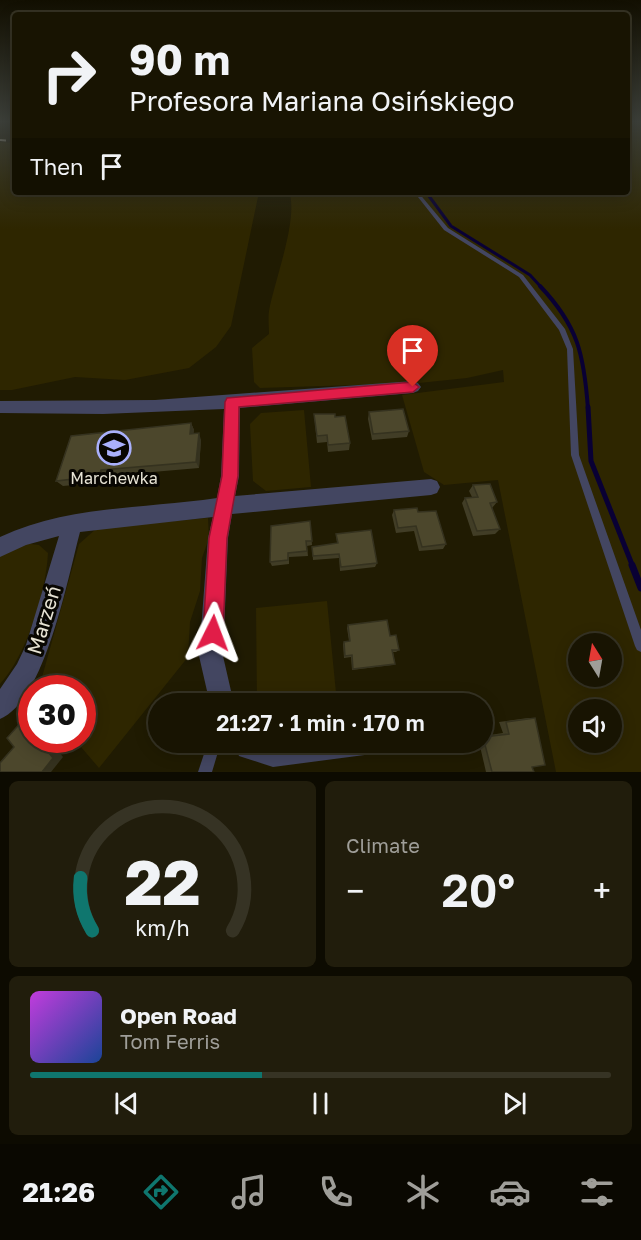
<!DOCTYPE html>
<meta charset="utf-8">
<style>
body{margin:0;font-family:"Golos Text",sans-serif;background:#211d0c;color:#f1f3f6;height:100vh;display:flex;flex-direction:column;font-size:22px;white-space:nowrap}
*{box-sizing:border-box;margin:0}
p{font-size:20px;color:#9f9e99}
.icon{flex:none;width:33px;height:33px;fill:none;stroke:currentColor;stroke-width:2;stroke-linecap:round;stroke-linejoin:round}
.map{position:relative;height:772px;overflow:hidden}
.drawer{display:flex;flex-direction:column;gap:9px;padding:9px;background:#0d0b01;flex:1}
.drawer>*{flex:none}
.banner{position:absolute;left:12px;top:12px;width:618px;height:183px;border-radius:6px;box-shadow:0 3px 15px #0003,0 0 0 2px #363324;background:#181402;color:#f1f3f6;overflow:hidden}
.needle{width:39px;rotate:349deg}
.controls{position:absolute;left:568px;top:633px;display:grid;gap:12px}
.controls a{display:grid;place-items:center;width:54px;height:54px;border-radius:50%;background:#181402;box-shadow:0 3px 15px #0003,0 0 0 2px #363324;font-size:30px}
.speed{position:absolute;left:18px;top:675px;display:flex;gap:12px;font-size:30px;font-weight:700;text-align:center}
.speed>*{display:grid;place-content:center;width:78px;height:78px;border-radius:50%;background:#181402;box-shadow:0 3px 15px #0003,0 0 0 2px #363324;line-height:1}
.speed .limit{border:9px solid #d22;background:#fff;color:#111}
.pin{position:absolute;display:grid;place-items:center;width:51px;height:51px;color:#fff;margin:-62px -26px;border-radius:50% 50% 50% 0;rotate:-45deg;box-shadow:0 0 6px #0007}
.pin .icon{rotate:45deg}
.me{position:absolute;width:66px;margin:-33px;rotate:3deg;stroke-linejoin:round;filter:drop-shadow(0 0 4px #0008)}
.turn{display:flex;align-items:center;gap:21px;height:126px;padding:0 18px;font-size:27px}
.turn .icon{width:78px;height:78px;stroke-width:2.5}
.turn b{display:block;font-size:42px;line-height:51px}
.then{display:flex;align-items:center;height:57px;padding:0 18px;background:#0003;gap:12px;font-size:22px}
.big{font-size:45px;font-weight:600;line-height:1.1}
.drawer .widget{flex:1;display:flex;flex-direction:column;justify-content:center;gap:9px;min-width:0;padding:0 21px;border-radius:9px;background:#211d0c}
.drawer .dial{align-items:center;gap:0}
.dial svg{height:156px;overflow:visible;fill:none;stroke:#363324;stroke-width:7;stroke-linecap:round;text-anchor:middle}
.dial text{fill:#f1f3f6;stroke:none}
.song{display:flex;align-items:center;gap:18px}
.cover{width:72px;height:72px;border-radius:9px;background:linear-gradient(135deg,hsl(290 70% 55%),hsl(220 70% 35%))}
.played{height:6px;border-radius:3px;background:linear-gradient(90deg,#0f766e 40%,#363324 40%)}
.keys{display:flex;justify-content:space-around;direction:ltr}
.heat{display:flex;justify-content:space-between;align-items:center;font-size:33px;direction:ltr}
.drawer .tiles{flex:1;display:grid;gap:9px;grid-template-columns:1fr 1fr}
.widget:last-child{grid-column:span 2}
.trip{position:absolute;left:148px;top:693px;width:345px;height:60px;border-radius:30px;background:#181402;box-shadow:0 3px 15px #0003,0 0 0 2px #363324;font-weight:600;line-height:60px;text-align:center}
.tab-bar{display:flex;height:96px;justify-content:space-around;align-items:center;background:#0a0801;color:#9f9e99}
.tab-bar .icon{width:42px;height:42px}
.tab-bar .selected{color:#0f766e}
.tab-bar b{font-size:27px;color:#f1f3f6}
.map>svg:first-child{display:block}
.green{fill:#2e2600;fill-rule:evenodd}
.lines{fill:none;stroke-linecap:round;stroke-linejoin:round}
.stream-far3{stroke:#090034;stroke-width:3}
.stream-far2{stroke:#090034;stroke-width:4}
.stream-far1{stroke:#090034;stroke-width:5}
.stream{stroke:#090034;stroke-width:7}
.service{fill:#434661;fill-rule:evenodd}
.minor{fill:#434661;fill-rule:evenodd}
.rail{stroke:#c6c2b2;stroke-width:2;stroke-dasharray:6 6;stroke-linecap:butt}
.wall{fill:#413d26}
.shaded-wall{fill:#35321f}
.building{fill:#4c472c;stroke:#35321f;stroke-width:1.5}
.route{fill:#e11d48;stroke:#92132f;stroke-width:1.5}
.labels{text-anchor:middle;stroke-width:6;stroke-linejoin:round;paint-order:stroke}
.poi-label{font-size:16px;fill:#e7e3d4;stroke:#080601}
.near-street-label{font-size:20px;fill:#e7e3d4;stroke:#080601}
</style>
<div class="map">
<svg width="641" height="772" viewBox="0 0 641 772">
<rect width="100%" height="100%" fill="#201b02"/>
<path class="green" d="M 627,121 L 641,121 L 641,772 L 556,772 L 498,480 L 444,485 L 424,472 L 402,395 L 504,382 L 503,370 L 467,378 L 419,383 L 260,388 L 254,382 L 252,348 L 269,334 C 269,327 268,318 269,311 C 274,282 299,218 289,192 L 627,192 ZM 579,644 L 612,644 L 612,676 L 579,676 ZM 579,710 L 612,710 L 612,742 L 579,742 Z
M 0,142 L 15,143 L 15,192 L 259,192 L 231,326 L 216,347 L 189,368 L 125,380 L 75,377 L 12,390 L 0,390 Z
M 304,410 L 311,487 L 266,491 L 253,481 L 250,424 L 261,413 Z
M 208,518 L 209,538 L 202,558 L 200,591 L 190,622 L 188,657 L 99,768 L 75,740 L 82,740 L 82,688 L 39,688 L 79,544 L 97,528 Z
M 24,543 L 39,545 L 48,553 C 46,592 27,655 0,684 L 0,555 Z
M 327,601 L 337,703 L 257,703 L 256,608 Z"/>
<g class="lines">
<path class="stream-far3" d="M 426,192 L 451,226 L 530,275 L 541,287"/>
<path class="stream-far2" d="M 540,286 C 578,326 584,354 588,409"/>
<path class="stream-far1" d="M 588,407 L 591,461 L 633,567"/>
<path class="stream" d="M 632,565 L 641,588"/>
<path class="service" d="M 414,192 L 418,192 L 448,228 L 523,275 L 565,329 L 573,349 L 579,455 L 641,630 L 641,652 L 637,650 L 635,646 L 571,455 L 567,349 L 559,330 L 519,277 L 444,230 Z
M 208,742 L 221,742 L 212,772 L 198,772 Z
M 233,742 L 246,742 L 248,746 L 273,753 L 362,742 L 424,742 L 423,747 L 418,748 L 273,767 L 239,756 Z"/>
<path class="minor" d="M 413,381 L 418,383 L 421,387 L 418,391 L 413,393 L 240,408 L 239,476 L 235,496 L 431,479 L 437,481 L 440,487 L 437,493 L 431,495 L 232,514 L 228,538 L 223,656 L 234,704 L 210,704 L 199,656 L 208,538 L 213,517 L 80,532 C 68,577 45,701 0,719 L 0,689 L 17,664 L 26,645 L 59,536 L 26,545 L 0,557 L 0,537 C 68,505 144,509 217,498 L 221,476 L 224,409 L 103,414 L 0,413 L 0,401 L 155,400 Z"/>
<path class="rail" d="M 0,140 L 15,141"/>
</g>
<path class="wall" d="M 369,412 L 409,431 L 407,437 L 372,440 L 368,419 Z
M 314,414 L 335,417 L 350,443 L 349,450 L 328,452 L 327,442 L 317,443 Z
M 191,423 L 194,430 L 193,434 L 201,440 L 199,468 L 106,476 L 104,482 L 63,486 L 56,481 Z
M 473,485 L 497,502 L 492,508 L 500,529 L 495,534 L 473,536 L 462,503 L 465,498 L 472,497 L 469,491 Z
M 394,510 L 418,512 L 446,544 L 443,549 L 419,551 L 414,531 L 396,533 L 392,515 Z
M 310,521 L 312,545 L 307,546 L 308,556 L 289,557 L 289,564 L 272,566 L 270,562 Z
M 336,534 L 377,563 L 375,567 L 340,571 L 339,558 L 313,560 L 312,547 L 337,543 Z
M 348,625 L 390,636 L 399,650 L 396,652 L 393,652 L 395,664 L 392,665 L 352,670 L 351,657 L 344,658 L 343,644 L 344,642 L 349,641 L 347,628 Z
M 528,718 L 535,718 L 532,767 L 534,772 L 486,772 L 479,742 L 483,742 L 483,736 L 503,733 L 499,722 Z"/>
<path class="shaded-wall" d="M 191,423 L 194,430 L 193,440 L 190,434 Z
M 199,433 L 201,440 L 199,468 L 196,462 Z
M 101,470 L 106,476 L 104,482 L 99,476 Z
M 24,719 L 32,719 L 32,729 Z
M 39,740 L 49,740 L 63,757 L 51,772 L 42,772 Z"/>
<path class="building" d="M 403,409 L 409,431 L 373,434 L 369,412 Z
M 314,414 L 335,414 L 335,417 L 345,416 L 350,443 L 328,445 L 327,435 L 317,436 Z
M 191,423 L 190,434 L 199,433 L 196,462 L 101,470 L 99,476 L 56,481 L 71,436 Z
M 490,484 L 497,502 L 490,503 L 500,529 L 477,531 L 465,498 L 478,497 L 473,485 Z
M 417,508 L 418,512 L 436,511 L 446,544 L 422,547 L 416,526 L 398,528 L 394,510 Z
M 310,521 L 312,541 L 306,541 L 307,551 L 288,553 L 288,560 L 270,562 L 271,526 Z
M 371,530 L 377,563 L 341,567 L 339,554 L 313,556 L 312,547 L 338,543 L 336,534 Z
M 387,620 L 390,636 L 396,635 L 399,650 L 392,650 L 395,664 L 353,669 L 352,655 L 345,656 L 344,642 L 350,641 L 348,625 Z
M 535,718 L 545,765 L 532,767 L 534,772 L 492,772 L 483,737 L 509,734 L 506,722 Z
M 24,719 L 32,729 L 32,740 L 39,740 L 53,758 L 42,772 L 0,772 L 0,763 L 14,747 L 7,738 Z"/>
<linearGradient id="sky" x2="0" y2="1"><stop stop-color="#120f01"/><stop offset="0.53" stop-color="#3c3f39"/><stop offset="1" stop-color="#3c3f39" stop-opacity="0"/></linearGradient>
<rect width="641" height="229" fill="url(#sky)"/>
<path class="route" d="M 413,382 L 419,387 L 413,392 L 239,407 L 238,476 L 227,538 L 223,633 L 220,640 L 213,643 L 206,640 L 203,633 L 209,538 L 222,476 L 225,402 L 227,398 Z"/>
<defs>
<g id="school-ring" transform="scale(1.725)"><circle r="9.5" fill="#080601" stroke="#a9b0fc" stroke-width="1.5"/><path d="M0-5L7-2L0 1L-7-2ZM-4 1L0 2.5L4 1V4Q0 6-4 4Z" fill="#a9b0fc"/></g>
</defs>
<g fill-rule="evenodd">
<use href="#school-ring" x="114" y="448"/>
</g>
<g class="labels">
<g class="poi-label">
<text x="114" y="484">Marchewka</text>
</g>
<g class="near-street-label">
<text transform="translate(44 620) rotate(-73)" y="7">Marzeń</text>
</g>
</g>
</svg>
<div class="controls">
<a><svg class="needle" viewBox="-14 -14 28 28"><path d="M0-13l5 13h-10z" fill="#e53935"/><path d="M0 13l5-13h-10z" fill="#9f9e99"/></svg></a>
<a><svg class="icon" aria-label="sound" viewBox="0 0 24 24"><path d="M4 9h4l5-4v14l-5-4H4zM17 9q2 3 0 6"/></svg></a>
</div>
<div class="speed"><div class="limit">30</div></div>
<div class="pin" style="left:413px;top:387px;background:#d93025"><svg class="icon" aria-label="arrive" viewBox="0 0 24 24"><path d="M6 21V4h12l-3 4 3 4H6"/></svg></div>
<svg class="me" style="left:213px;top:633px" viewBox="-20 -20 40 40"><path d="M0-17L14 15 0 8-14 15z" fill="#e11d48" stroke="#fff" stroke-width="4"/></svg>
<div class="trip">21:27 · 1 min · 170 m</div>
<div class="banner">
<div class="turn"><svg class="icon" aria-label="right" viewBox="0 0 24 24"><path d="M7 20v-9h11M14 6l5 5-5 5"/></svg><div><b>90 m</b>Profesora Mariana Osińskiego</div></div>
<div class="then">Then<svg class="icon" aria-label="arrive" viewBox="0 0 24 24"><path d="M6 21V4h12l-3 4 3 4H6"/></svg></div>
</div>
</div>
<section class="drawer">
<div class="tiles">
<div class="widget dial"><svg viewBox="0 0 100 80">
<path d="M14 69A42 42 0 1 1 86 69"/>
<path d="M14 69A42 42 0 0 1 8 42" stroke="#0f766e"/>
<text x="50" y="56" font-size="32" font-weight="700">22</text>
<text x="50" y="72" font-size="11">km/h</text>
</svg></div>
<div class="widget"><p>Climate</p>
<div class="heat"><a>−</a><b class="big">20°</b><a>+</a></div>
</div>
<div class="widget">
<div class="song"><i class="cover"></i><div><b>Open Road</b><p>Tom Ferris</p></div></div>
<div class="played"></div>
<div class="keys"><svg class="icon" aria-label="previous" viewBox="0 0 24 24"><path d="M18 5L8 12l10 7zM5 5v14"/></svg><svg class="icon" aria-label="pause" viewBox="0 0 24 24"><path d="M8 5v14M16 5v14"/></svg><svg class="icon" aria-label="next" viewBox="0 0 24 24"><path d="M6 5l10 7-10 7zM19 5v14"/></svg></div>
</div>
</div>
</section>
<nav class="tab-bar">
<b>21:26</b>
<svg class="icon selected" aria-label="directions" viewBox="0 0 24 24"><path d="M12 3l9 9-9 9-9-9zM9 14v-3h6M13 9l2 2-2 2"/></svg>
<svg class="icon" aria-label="music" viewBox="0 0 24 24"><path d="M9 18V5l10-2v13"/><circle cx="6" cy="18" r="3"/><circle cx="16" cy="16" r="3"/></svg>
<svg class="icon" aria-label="phone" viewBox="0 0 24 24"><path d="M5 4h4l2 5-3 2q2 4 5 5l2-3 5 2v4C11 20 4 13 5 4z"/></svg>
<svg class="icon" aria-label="climate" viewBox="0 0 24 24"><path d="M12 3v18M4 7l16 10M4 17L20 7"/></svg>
<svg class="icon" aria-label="car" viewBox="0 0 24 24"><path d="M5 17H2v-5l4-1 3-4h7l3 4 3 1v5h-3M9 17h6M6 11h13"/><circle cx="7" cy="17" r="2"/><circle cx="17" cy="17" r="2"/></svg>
<svg class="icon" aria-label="filters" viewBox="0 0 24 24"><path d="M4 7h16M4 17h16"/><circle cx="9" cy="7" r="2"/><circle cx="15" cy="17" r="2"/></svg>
</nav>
